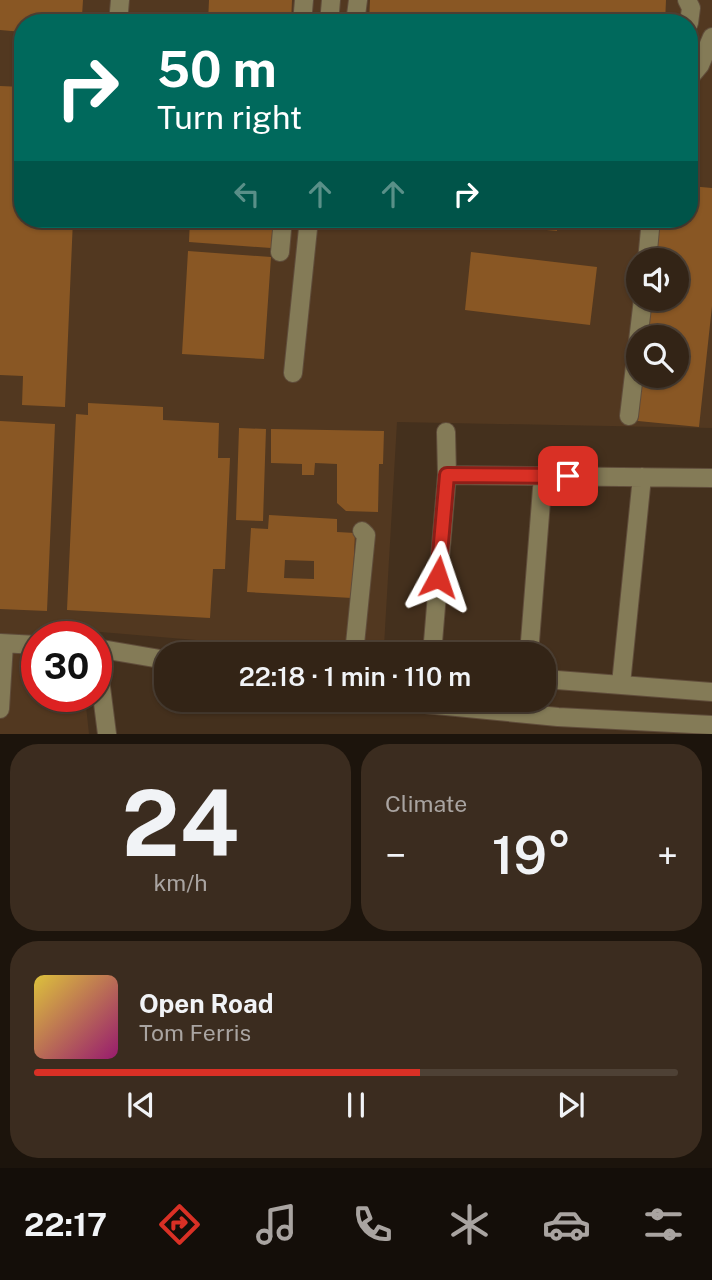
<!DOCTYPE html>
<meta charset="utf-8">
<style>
body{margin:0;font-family:"Public Sans",sans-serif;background:#3b2c1f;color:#f1f3f6;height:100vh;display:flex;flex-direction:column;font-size:26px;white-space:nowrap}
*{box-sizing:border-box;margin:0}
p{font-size:23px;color:#a9a4a1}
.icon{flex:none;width:38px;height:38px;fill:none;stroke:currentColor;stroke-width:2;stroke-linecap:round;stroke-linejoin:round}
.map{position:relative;height:734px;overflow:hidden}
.details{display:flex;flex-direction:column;gap:10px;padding:10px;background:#1c140c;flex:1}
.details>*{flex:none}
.banner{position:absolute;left:14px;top:14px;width:684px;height:214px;border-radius:28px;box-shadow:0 2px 5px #0004,0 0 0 2px #4e4135;background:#00695c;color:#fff;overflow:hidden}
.tools{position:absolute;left:626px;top:248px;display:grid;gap:14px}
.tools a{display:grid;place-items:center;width:63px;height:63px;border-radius:50%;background:#332416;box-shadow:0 2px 5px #0004,0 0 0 2px #4e4135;font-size:35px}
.speed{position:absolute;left:21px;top:621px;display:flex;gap:14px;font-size:35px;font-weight:700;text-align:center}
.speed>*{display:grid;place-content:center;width:91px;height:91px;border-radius:50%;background:#332416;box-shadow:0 2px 5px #0004,0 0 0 2px #4e4135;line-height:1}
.speed .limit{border:10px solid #d22;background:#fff;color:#111}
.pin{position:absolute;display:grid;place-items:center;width:60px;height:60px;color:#fff;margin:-30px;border-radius:14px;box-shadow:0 4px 10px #0006}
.me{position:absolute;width:77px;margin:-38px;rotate:5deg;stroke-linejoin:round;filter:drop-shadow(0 0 5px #0008)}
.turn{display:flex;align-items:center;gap:24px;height:147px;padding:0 28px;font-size:32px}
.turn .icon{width:91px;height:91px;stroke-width:2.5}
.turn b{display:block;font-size:49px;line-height:60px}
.lanes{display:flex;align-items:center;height:66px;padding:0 28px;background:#0003;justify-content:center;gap:35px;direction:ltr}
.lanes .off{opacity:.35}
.big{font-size:52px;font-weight:600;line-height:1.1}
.details .tile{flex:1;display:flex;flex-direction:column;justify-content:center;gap:10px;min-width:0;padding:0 24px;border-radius:28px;background:#3b2c1f}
.details .dial{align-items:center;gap:0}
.dial b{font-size:91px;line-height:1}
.song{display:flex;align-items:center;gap:21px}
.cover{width:84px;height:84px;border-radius:10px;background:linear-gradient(135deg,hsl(50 70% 55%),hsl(320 70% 35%))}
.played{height:7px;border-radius:4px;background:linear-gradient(90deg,#d93025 60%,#4e4135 60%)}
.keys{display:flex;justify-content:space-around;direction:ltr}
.heat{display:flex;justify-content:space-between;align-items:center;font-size:38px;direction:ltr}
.details .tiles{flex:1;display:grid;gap:10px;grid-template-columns:1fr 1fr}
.tile:last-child{grid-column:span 2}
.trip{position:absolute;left:154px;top:642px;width:402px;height:70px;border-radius:28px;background:#332416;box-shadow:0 2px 5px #0004,0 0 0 2px #4e4135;font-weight:600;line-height:70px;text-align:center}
.tab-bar{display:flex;height:112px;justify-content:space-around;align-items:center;background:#140e09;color:#a9a4a1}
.tab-bar .icon{width:49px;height:49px}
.tab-bar .current{color:#d93025}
.tab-bar b{font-size:32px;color:#f1f3f6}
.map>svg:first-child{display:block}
.built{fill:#523820;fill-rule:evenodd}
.building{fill:#895724;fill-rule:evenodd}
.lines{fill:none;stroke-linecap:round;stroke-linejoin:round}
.minor-casing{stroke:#604d3b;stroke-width:20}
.minor{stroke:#847b57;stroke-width:18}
.route-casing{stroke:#8d1f18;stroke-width:18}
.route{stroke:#d93025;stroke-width:12}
</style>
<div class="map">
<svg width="712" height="734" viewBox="0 0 712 734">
<rect width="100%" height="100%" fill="#44301d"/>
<path class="built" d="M 0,0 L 712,0 L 712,428 L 397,422 L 384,646 L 208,641 L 77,630 L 77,637 L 37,637 L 37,696 L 85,697 L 89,734 L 0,734 ZM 23,23 L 690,23 L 690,219 L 23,219 ZM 639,261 L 677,261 L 677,299 L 639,299 ZM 639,338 L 677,338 L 677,376 L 639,376 Z"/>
<path class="building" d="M 0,0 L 83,0 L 82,16 L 49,14 L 48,23 L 23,23 L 23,32 L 0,30 Z
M 209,0 L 292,0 L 291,23 L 208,23 Z
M 370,0 L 666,0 L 665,23 L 369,23 Z
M 0,86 L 23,87 L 23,219 L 73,219 L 65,407 L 22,405 L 23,376 L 0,375 Z
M 690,186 L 712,188 L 712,306 L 699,427 L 638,421 L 642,376 L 677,376 L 677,338 L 646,338 L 650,299 L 677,299 L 677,261 L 654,261 L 658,219 L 690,219 Z
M 190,219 L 273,219 L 271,248 L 189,242 Z
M 465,219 L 558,219 L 557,231 L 465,222 Z
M 188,251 L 271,257 L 264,359 L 182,354 Z
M 471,252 L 597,267 L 590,325 L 465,310 Z
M 88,403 L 163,407 L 163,420 L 219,423 L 218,458 L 230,458 L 225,569 L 213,569 L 210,618 L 67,610 L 76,414 L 88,415 Z
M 0,421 L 55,424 L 47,611 L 0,609 Z
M 239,428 L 266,429 L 263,521 L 236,520 Z
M 271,429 L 384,431 L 383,464 L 379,464 L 378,512 L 346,511 L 337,503 L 337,464 L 315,463 L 314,475 L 302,475 L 302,464 L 271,463 Z
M 269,515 L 337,519 L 337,532 L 355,533 L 352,598 L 247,592 L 251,528 L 268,529 ZM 285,560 L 314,561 L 314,579 L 284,578 Z"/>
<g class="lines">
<g class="minor-casing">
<path id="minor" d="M 687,0 L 691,8 L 689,23
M 118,23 L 120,0
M 302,23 L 304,0
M 329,23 L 331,0
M 355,23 L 358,0
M 690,77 L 700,65 L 712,37
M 280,252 L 283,219
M 647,261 L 651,219
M 293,373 L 309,219
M 629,416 L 643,299
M 447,475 L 712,478
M 0,643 L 37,645
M 354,654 L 366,535 L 362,531
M 432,654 L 447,475 L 446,432
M 529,654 L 543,476
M 544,679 L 712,692
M 621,684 L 642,477
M 384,700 L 558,717 L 712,725
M 0,709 L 4,644
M 107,734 L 96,648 L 166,660"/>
</g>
<use href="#minor" class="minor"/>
</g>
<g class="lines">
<g class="route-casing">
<path id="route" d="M 438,577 L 447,475 L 568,476"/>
</g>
<use href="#route" class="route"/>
</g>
</svg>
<div class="tools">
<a><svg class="icon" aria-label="sound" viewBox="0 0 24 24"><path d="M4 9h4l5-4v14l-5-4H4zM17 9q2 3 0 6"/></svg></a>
<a><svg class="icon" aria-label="search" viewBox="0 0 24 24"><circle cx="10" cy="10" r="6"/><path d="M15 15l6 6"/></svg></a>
</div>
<div class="speed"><div class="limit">30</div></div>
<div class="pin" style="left:568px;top:476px;background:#d93025"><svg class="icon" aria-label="arrive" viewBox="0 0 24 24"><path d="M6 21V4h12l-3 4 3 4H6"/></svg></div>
<svg class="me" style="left:438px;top:577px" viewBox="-20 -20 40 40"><path d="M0-17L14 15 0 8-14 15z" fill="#d93025" stroke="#fff" stroke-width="4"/></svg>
<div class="trip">22:18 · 1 min · 110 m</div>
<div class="banner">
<div class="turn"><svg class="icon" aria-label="right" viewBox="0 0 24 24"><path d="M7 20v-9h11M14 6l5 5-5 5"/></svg><div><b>50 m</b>Turn right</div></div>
<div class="lanes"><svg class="icon off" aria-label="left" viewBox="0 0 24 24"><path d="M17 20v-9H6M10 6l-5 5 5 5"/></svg><svg class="icon off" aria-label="ahead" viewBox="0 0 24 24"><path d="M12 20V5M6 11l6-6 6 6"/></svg><svg class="icon off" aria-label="ahead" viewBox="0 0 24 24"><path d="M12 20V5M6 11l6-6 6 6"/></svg><svg class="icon" aria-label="right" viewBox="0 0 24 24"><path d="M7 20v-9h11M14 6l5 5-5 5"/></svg></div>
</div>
</div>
<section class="details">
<div class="tiles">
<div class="tile dial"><b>24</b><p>km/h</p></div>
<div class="tile"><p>Climate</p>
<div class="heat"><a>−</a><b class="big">19°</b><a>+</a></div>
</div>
<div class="tile">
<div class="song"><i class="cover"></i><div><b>Open Road</b><p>Tom Ferris</p></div></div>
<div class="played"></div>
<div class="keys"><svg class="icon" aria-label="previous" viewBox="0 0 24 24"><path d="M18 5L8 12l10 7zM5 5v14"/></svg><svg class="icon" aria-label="pause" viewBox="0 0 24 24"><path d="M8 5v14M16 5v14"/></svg><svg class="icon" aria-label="next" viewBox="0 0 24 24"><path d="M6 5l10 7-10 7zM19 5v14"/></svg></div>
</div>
</div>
</section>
<nav class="tab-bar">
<b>22:17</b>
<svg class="icon current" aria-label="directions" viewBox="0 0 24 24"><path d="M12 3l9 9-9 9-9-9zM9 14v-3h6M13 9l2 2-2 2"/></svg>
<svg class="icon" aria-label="music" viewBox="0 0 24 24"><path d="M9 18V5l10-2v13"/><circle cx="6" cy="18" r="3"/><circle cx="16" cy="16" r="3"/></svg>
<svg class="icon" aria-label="phone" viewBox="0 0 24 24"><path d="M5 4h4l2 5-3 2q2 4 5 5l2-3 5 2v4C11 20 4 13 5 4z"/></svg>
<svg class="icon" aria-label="climate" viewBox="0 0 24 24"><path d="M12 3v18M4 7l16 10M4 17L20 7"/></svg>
<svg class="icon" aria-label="car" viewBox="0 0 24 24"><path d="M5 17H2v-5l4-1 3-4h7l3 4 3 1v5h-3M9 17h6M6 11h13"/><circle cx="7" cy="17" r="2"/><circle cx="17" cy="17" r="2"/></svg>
<svg class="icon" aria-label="filters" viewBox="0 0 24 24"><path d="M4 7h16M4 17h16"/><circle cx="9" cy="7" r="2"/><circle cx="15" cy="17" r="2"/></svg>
</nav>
